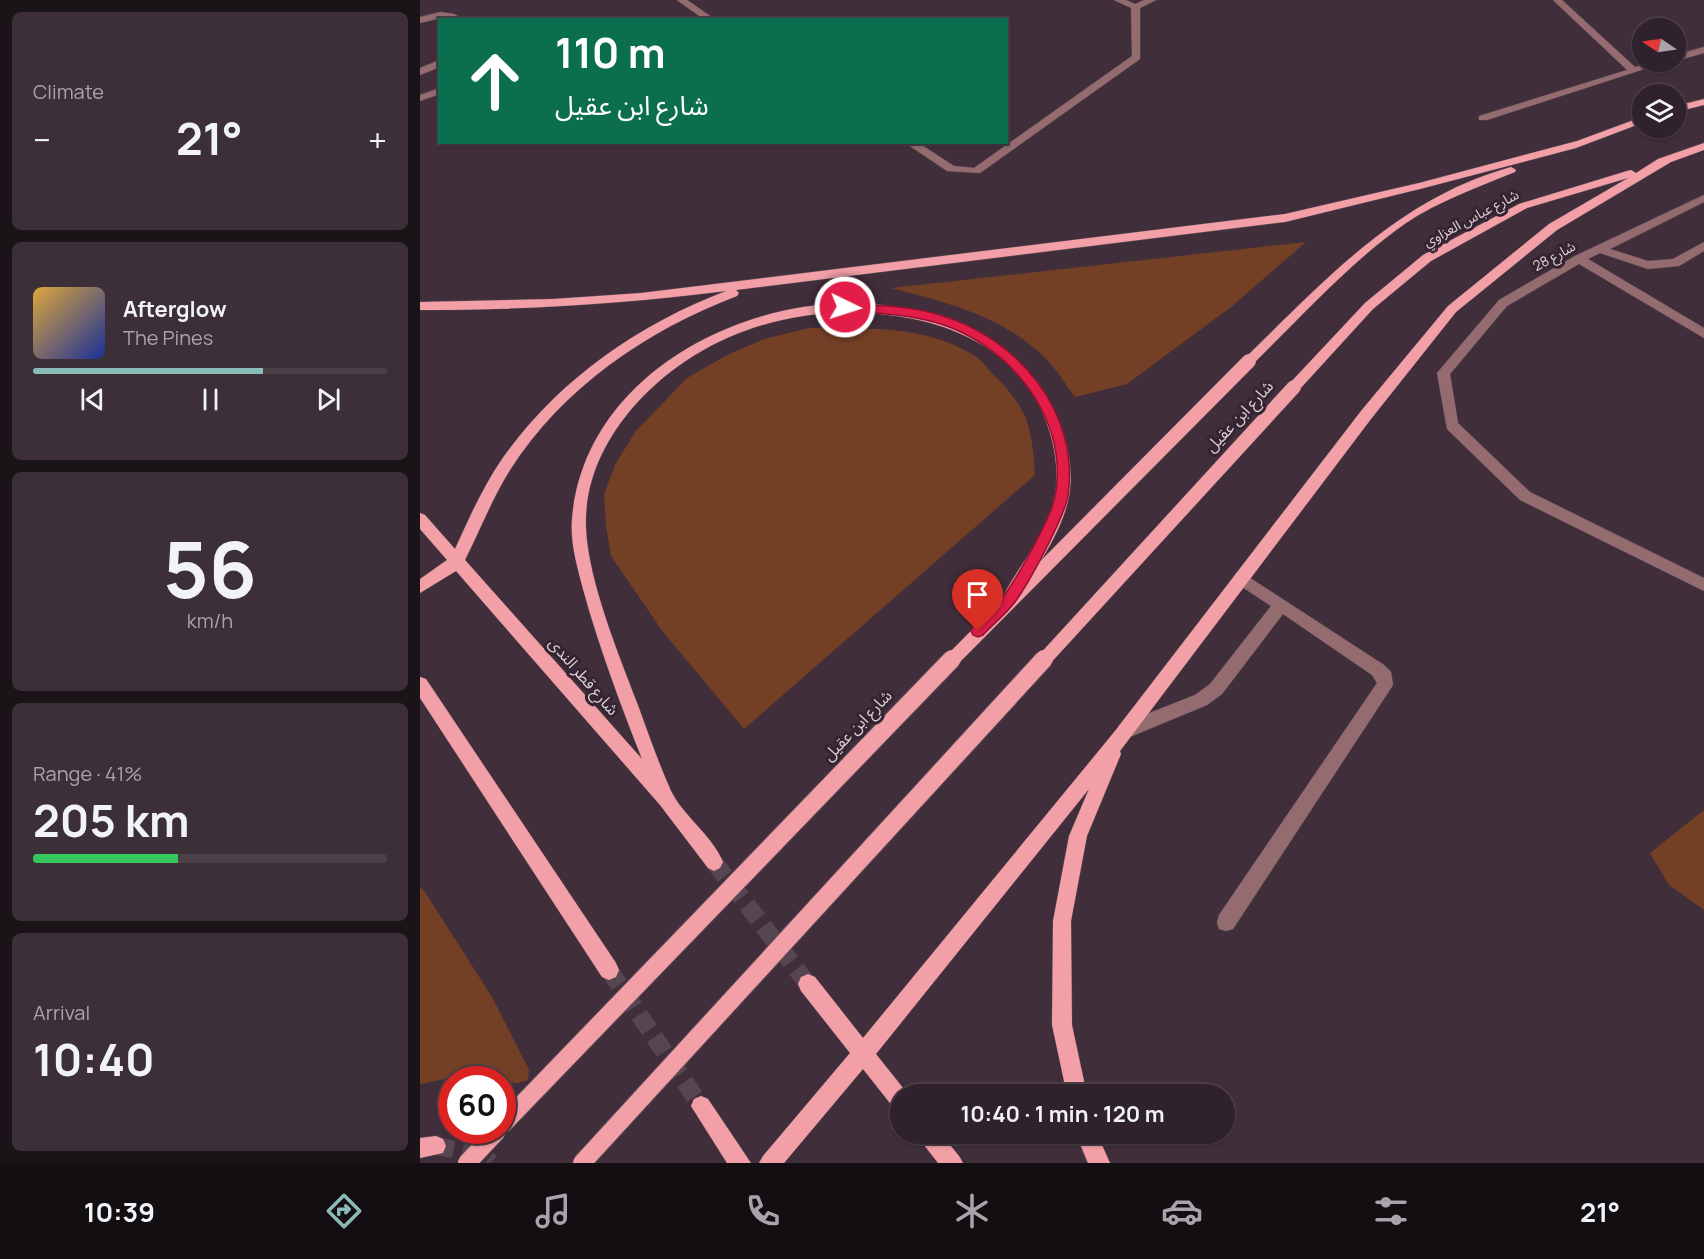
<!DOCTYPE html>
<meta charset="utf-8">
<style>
body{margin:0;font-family:Manrope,"Noto Sans Arabic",sans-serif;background:#3c2f38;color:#f1f3f6;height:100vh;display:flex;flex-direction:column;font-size:22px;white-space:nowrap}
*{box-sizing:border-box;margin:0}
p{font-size:20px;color:#a8a4a9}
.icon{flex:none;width:33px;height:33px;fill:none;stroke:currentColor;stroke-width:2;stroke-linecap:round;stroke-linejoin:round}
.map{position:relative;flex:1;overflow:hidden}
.details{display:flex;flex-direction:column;gap:12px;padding:12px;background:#1a1318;width:420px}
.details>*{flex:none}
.top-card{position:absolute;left:18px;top:18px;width:570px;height:126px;border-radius:0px;box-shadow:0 2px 4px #0004,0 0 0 2px #4b3f48;background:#0b6e4f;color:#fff;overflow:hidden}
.needle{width:39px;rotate:283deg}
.tools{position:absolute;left:1212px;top:18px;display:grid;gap:12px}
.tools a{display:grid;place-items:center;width:54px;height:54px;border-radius:50%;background:#30222c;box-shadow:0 2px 4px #0004,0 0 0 2px #4b3f48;font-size:30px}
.speed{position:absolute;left:18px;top:1066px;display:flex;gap:12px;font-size:30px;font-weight:700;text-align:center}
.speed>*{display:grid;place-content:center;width:78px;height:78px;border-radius:50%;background:#30222c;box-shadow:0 2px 4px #0004,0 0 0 2px #4b3f48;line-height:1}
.speed .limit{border:9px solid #d22;background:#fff;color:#111}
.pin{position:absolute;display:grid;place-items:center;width:51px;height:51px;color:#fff;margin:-62px -26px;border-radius:50% 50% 50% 0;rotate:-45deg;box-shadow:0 0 6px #0007}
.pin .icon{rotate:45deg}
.me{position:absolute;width:66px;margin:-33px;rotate:94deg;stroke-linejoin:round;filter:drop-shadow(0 0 4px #0008)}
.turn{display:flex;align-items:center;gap:21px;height:126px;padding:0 18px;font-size:27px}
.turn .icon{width:78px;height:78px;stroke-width:2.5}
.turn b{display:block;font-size:42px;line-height:51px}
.big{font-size:45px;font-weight:700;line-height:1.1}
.details .card{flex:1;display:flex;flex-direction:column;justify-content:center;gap:9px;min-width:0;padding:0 21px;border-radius:9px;background:#3c2f38}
.details .dial{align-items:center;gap:0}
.dial b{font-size:78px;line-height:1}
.song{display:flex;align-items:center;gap:18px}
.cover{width:72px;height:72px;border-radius:9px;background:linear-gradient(135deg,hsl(40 70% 55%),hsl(230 70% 35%))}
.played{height:6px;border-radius:3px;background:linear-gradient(90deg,#8bbbb9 65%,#4b3f48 65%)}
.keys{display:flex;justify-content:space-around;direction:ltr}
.heat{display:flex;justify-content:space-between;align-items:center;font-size:33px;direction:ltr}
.charge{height:9px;border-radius:4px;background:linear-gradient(90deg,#34c759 41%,#4b3f48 0)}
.trip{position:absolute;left:470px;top:1084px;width:345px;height:60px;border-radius:30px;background:#30222c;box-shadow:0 2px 4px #0004,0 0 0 2px #4b3f48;font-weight:700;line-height:60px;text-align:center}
.tabs{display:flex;height:96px;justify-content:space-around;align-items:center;background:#130e12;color:#a8a4a9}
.tabs .icon{width:42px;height:42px}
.tabs .current{color:#8bbbb9}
.tabs b{font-size:27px;color:#f1f3f6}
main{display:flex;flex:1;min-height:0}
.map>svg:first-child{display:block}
.green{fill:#734026}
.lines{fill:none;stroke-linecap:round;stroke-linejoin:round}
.major-tunnel{stroke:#574652;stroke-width:18;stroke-dasharray:18 9;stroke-linecap:butt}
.minor-casing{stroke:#5c4b56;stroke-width:1}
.major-casing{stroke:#5c4b56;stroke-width:1}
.minor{fill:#946b6f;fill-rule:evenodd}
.major{fill:#f29fa7;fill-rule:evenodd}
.major-bridge-far1-casing{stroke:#5c4b56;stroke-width:15;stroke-linecap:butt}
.major-bridge-casing{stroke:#5c4b56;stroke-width:20;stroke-linecap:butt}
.major-bridge-far1{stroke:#f29fa7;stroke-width:14}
.major-bridge{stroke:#f29fa7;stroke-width:18}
.route{fill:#e11d48;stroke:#92132f;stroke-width:1.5}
.labels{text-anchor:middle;stroke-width:6;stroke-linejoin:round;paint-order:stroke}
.far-street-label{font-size:14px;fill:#dcd0d8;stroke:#362430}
.street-label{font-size:16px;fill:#dcd0d8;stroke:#362430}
</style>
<main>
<section class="details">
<div class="card"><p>Climate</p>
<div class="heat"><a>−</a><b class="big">21°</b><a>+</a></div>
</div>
<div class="card">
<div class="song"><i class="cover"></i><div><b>Afterglow</b><p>The Pines</p></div></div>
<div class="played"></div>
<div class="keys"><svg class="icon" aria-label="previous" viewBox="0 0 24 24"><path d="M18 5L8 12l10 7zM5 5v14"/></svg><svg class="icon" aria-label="pause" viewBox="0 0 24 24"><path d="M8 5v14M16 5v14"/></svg><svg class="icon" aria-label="next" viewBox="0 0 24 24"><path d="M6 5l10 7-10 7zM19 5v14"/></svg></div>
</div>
<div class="card dial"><b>56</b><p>km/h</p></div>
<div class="card"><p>Range · 41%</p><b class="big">205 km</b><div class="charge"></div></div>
<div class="card"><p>Arrival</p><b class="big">10:40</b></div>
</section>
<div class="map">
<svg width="1284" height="1163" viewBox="0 0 1284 1163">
<rect width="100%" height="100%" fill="#402e3a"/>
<path class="green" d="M 886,242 L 811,307 L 707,384 L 655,397 C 645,384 636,368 624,357 C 583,316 525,302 471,288 Z
M 389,328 C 443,328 508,325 555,356 C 562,361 568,369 575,376 C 587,388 597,400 605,416 C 612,434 614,456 615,475 L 324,729 L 243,632 L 191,556 L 186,526 L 184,494 L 196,463 L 216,431 L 267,378 L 307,355 L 344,339 Z
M 1284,810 L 1284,910 L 1249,885 L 1230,853 Z
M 0,887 L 5,892 L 72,997 L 109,1070 L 108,1080 L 98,1083 L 35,1077 L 0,1084 Z"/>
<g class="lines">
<path class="major-tunnel" d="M 294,862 L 388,984
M 189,970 L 281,1106
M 16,1146 L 61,1155 L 71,1163"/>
<g class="minor-casing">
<path id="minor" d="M 257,0 L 267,0 L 296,20 L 285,20 Z
M 694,0 L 706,0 L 715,4 L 724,0 L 736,0 L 720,8 L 720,59 L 560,173 L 527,171 L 484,142 L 497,142 L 534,166 L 554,168 L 712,56 L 711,8 Z
M 1133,0 L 1142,0 L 1215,67 L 1233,62 L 1246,62 L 1067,120 L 1059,120 L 1059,116 L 1207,70 Z
M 21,12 L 34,14 L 45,20 L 21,18 L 0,23 L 0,17 Z
M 1284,47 L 1284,53 L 1256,61 L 1256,55 Z
M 20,60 L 20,67 L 0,75 L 0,68 Z
M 20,88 L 20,94 L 0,101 L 0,95 Z
M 1284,195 L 1284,202 L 1190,249 L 1228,261 L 1253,259 L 1284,242 L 1284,251 L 1259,266 L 1228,269 L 1180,253 L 1168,259 L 1284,328 L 1284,338 L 1159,264 L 1087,306 L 1030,374 L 1038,423 L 1110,492 L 1284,578 L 1284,591 L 1100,500 L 1027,429 L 1017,373 L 1079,300 L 1155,256 Z
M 821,572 L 964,665 L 971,672 L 973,685 L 813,929 L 806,931 L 799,929 L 797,922 L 799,915 L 957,683 L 952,675 L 863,614 L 802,694 L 787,705 L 705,739 L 699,737 L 697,731 L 699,725 L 775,695 L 790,684 L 851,606 L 816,583 L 814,578 L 816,573 Z"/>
</g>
<g class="major-casing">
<path id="major" d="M 1284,99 L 1284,105 L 1256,112 L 1256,106 Z
M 1222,117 L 1222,123 L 1156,148 L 1000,189 L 865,222 L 316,290 L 319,293 L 317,296 C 227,330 142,388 90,470 C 72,499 60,530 45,560 L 222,759 C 200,703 179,647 163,589 C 157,566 150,542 152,519 C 163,384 304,305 428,303 C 450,302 471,306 493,311 C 557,324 604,350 634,410 C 647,436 655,472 648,501 C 639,538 614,570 595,603 L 590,605 L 585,603 L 582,598 C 599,565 626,536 634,499 C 641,469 633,434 620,407 C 595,357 547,330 494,319 C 393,298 285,327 215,405 C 185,439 164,481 166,528 C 168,581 200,658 219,708 C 229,736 239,764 251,791 C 264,817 292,835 303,862 L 300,868 L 294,871 L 288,868 L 240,805 L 36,571 L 0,593 L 0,579 L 27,560 L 0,529 L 0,513 L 5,515 L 35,549 C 49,518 63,487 82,459 C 137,381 217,325 306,291 C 204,304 103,310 0,310 L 0,302 L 133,299 L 221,293 L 865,214 L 999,183 L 1157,141 Z
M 1284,143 L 1284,150 L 1251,162 L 1137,230 L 1036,312 L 951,419 L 700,751 L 701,754 L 667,836 L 651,921 L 652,1025 L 667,1095 L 647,1095 L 632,1025 L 633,921 L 649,836 L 669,789 L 456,1054 L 487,1093 L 488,1095 L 480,1095 L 480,1110 L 473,1107 L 443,1069 L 364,1163 L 339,1163 L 343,1156 L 430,1053 L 381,991 L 378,984 L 381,977 L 388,974 L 395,977 L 443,1038 L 695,731 L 941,411 L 1028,306 L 1129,224 L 1208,178 L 1107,208 L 1011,261 L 953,309 L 879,390 L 869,390 L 868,387 L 869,384 L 945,303 L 1003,255 L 1099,204 L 1207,171 L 1211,170 L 1216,173 L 1238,159 Z
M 1091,167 L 1096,170 L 1095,172 C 1058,187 1019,201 986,223 C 929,263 882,316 833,364 L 825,364 L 823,361 L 825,358 C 905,280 979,198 1091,167 Z
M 0,677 L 6,679 L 196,963 L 199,970 L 196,977 L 189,980 L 182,977 L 0,698 Z
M 281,1096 L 288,1099 L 331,1163 L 307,1163 L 271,1106 L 274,1099 Z
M 498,1134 L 521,1134 L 539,1156 L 543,1163 L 518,1163 L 501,1141 Z
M 656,1134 L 677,1134 L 690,1163 L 668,1163 Z
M 16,1136 L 23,1139 L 26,1146 L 23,1153 L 0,1158 L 0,1138 Z"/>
</g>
<use href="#minor" class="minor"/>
<use href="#major" class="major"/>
<g class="major-bridge-far1-casing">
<path id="major-bridge-far1" d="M 531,661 L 829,361
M 623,661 L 874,387"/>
</g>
<g class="major-bridge-casing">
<path id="major-bridge" d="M 82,1125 L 532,659
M 47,1163 L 77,1131
M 162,1163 L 624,659"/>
</g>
<use href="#major-bridge-far1" class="major-bridge-far1"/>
<use href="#major-bridge" class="major-bridge"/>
</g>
<path class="route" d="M 425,303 C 456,305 490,306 520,315 C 598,338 660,412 648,496 C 644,518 609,583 595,602 C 586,614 573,624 563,635 L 558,637 L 553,635 L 551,631 L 553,626 C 563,616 576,606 585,594 C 598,576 631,518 635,497 C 648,427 602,361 541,332 C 518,321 491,316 466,314 C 451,312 435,313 421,309 L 421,304 Z"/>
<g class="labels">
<g class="far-street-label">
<text transform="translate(1051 218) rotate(-28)" y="5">شارع عباس العزاوي</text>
<text transform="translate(1134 256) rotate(-29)" y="5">شارع 28</text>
</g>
<g class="street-label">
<text transform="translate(819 416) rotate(-47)" y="6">شارع ابن عقيل</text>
<text transform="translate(164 676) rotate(49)" y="6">شارع قطر الندى</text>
<text transform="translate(437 725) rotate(-46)" y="6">شارع ابن عقيل</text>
</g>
</g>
</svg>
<div class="tools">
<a><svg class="needle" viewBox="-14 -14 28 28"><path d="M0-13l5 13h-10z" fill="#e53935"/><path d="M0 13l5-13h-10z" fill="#a8a4a9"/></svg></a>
<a><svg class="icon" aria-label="layers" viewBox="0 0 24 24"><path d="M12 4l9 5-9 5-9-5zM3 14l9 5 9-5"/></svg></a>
</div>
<div class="speed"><div class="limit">60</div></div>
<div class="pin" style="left:558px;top:631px;background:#d93025"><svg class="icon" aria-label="arrive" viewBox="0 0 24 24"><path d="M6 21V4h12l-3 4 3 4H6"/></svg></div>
<svg class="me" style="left:425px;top:307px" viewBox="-20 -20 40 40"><circle r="17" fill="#e11d48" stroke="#fff" stroke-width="3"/><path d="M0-11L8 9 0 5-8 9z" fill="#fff"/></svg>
<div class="trip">10:40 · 1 min · 120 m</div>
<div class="top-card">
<div class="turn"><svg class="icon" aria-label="ahead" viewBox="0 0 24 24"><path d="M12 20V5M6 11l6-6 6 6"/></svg><div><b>110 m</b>شارع ابن عقيل</div></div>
</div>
</div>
</main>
<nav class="tabs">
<b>10:39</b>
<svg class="icon current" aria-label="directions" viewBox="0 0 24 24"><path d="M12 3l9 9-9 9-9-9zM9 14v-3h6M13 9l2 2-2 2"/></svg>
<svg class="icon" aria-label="music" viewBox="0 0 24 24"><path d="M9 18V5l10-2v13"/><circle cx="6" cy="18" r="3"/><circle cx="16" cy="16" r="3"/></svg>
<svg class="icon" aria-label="phone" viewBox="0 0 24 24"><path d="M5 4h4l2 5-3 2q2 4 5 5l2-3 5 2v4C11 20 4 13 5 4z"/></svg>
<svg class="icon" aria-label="climate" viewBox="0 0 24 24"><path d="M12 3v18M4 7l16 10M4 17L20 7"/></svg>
<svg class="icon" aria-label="car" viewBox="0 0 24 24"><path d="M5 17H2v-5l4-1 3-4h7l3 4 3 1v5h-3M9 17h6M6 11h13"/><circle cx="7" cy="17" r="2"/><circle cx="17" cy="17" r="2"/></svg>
<svg class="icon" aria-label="filters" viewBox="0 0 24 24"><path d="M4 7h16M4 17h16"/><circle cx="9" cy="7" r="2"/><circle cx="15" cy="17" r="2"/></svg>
<b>21°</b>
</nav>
